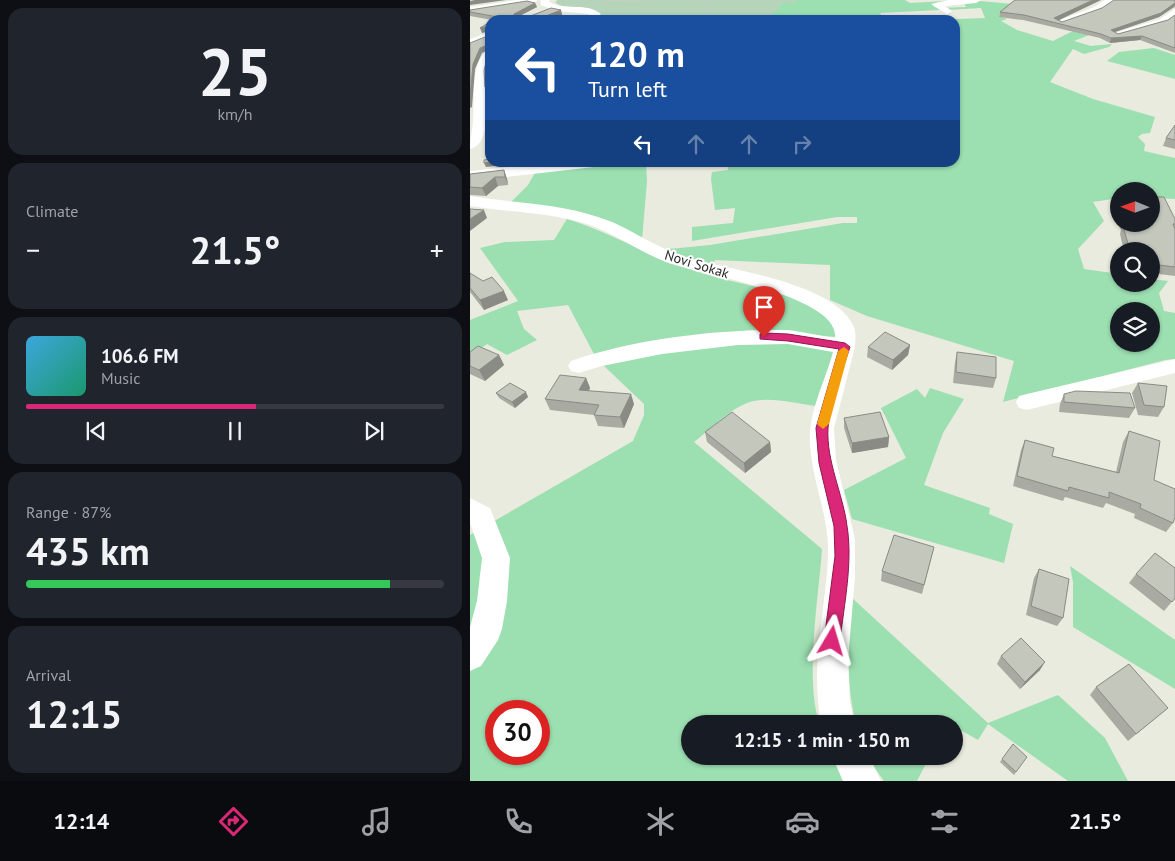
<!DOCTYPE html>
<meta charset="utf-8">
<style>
body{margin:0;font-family:"PT Sans",sans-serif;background:#20242c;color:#f1f3f6;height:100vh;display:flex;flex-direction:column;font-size:19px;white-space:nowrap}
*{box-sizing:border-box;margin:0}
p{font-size:16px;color:#9ea1a6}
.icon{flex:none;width:28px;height:28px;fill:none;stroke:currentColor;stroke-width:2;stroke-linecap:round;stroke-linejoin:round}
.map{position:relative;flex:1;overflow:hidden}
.drawer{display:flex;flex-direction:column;gap:8px;padding:8px;background:#0d0f14;width:470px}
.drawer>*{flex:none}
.hud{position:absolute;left:15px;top:15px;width:475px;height:152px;border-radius:15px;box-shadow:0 1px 4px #0004;background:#1a4fa0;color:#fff;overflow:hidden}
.needle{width:32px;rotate:271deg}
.controls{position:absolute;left:640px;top:182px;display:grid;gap:10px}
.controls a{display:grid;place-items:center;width:50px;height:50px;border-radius:50%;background:#171b24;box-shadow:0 1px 4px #0004;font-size:25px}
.speed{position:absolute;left:15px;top:700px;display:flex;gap:10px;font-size:25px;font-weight:700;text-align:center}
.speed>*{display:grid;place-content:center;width:65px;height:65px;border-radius:50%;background:#171b24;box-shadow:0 1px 4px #0004;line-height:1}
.speed .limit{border:8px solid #d22;background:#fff;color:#111}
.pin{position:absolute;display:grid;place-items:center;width:42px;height:42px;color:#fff;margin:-51px -21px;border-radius:50% 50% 50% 0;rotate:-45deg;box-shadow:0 0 5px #0007}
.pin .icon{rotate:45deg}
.me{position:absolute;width:55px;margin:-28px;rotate:7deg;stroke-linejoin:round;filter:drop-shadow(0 0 4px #0008)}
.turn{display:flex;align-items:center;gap:18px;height:105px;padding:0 20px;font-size:22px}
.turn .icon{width:65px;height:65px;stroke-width:2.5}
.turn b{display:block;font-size:35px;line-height:42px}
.lanes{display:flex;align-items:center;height:48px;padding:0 20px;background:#0003;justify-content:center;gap:25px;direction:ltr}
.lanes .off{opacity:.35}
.big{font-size:38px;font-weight:600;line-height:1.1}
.drawer .tile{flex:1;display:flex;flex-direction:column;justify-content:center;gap:8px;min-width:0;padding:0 18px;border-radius:15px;background:#20242c}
.drawer .dial{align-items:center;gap:0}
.dial b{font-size:65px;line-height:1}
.song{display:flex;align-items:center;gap:15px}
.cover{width:60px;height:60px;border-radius:8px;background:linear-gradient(135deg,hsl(200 70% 55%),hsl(160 70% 35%))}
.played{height:5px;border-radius:2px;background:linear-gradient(90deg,#db2777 55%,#363941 55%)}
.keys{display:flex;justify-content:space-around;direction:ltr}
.heat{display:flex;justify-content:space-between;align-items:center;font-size:28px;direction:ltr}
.charge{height:8px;border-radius:4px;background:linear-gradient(90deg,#34c759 87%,#363941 0)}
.trip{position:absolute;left:211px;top:715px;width:282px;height:50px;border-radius:25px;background:#171b24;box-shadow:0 1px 4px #0004;font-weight:600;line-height:50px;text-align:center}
.tab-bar{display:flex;height:80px;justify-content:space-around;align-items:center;background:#090b0e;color:#9ea1a6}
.tab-bar .icon{width:35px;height:35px}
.tab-bar .active{color:#db2777}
.tab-bar b{font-size:22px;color:#f1f3f6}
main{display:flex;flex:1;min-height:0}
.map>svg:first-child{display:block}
.green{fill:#9cdfb1;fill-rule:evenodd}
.cemetery{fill:#b5d4ba}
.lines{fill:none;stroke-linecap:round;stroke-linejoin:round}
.path{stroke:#ccc;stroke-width:1;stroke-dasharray:2 1;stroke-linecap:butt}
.minor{fill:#fff;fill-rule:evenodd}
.wall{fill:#a9aba2}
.shaded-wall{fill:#898b84}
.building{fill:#c4c7bc;stroke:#898b84}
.route{fill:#db2777;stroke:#8e194d}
.slow{fill:#f59e0b}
.labels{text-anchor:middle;stroke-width:4;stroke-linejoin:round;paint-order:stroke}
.street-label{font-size:14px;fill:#2a2a2a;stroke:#fff}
</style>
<main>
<section class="drawer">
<div class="tile dial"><b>25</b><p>km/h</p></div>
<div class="tile"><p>Climate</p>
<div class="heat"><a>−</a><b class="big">21.5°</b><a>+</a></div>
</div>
<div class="tile">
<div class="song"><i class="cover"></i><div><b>106.6 FM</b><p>Music</p></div></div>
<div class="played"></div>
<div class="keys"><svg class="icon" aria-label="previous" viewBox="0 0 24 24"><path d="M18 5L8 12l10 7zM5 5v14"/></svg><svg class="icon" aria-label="pause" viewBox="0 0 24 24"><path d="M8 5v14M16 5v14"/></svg><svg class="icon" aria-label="next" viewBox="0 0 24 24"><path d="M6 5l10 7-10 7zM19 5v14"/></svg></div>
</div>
<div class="tile"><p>Range · 87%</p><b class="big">435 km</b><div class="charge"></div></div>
<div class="tile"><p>Arrival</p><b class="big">12:15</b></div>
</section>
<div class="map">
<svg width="705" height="781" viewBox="0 0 705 781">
<rect width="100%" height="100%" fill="#e8ebdd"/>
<path class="green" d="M 324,0 L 435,0 L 440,3 L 495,0 L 465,3 L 463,6 L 470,10 L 410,13 L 414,20 L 333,20 L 329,16 L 297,17 L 313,3 L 326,3 Z
M 509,1 L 543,4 L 530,12 L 529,16 L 537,19 L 531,21 L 547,30 L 583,41 L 603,31 L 619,35 L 604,41 L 621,46 L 642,44 L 639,47 L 614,54 L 603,49 L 580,82 L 623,99 L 685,117 L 680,133 L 672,134 L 668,137 L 675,144 L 674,151 L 705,158 L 705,199 L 681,198 L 681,191 L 649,191 L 649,198 L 623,202 L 634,221 L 608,249 L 614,269 L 649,274 L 649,284 L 681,284 L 681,279 L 698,281 L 689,293 L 694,311 L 705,313 L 705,359 L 695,360 L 533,402 L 544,361 L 397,316 L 360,300 L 360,265 L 245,260 L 243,266 L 201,253 L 199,249 L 240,245 L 373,223 L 387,223 L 387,217 L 367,217 L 222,241 L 222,227 L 263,223 L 265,208 L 245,210 L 241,179 L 242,172 L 258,170 L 258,163 L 485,162 L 485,20 L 458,20 L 515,18 L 511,8 L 477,10 L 471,8 L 496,7 L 494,3 ZM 649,311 L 681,311 L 681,344 L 649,344 Z
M 684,48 L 705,55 L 705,79 L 637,61 L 649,52 Z
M 157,163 L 176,163 L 177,181 L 172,240 L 145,223 L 117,215 L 39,204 L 58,185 L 66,171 Z
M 97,219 C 142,233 183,258 228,272 C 269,285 310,288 348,310 C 358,316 364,325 367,337 L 306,332 L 124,354 L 98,305 L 47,311 L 54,329 L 67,340 L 37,355 L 17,344 L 0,356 L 0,320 L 48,301 L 10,248 L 35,242 L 84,240 Z
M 306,341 L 360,348 L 364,353 L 346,406 C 326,404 300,396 280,402 C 260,408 240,430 224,442 L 352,549 C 349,594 334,684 350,724 L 220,724 L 220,756 L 363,756 L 373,781 L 0,781 L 0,535 L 163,441 L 174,415 L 174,404 L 132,364 L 231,347 ZM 26,711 L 69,711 L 69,754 L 26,754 Z
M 460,388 L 494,399 L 473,433 L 454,485 L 520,508 L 519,514 L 543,524 L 534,563 L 382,519 L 374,490 L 436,458 L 411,408 L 447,389 L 455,398 Z
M 600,566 L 705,640 L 705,689 L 603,627 L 603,582 Z
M 381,597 L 518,723 L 588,695 L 635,738 L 658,781 L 598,781 L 518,724 L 508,740 L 485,727 L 485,724 L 477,722 L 386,724 C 375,681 379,641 381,597 Z
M 396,756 L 460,756 L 447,781 L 414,781 Z"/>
<path class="cemetery" d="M 88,0 L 324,0 L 327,3 L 313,3 L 298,17 L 330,16 L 333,20 L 119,20 L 127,17 C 112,4 96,12 85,2 Z"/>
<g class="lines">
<path class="path" d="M 126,0 L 177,1
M 226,0 L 237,3 L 240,7 L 230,20
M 291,20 L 310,4 L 309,0"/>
<path class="minor" d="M 46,0 L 68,0 L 63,3 L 0,13 L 0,7 Z
M 70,0 L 80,0 L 79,2 C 95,11 117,2 131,14 L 123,20 L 111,20 L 119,14 L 86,11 L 71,5 Z
M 479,0 L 511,0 L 506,3 L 475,6 L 482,11 L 477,14 L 461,4 Z
M 635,0 L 646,0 L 630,11 L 590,25 L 585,22 L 624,7 Z
M 705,9 L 705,17 L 696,23 L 646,37 L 641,34 L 690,19 Z
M 20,32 L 20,39 L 0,46 L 0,39 Z
M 20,50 C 20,60 15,66 14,76 C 13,94 25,143 0,149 C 0,138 3,129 3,118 C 5,99 0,56 20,50 Z
M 86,162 L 140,162 L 133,166 L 0,181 L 0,171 Z
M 0,196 C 42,203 87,203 128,217 C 157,226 181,245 210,255 C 254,270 362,281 383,325 C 387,332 385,340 385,347 L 364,428 L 366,460 L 385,539 L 385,577 L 378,660 L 380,702 L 385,724 L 351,724 C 340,663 355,616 358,557 C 360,518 342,482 340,444 C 338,412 355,382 363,352 L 318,344 L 268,345 L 192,354 L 132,366 L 109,373 L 101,371 L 98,366 L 101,361 C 164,339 250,329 316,330 C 332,331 349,336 365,338 C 370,295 227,274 196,262 C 165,250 138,228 106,221 C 71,212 35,212 0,206 Z
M 705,359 L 705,373 L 557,410 L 549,408 L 546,402 L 549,396 L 557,394 Z
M 0,498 L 20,508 L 40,558 L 37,601 L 32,629 L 28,640 L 11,666 L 0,671 L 0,627 L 7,601 L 12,558 L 0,523 Z
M 362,756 L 399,756 L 411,781 L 373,781 Z"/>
</g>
<path class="wall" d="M 545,0 L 631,0 L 588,20 L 592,22 L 705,0 L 705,8 L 704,7 L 689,17 L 645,32 L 648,34 L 698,20 L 705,15 L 705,53 L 670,40 L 640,43 L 630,38 L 553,20 L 529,17 L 530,12 Z
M 65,3 L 67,7 L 48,17 L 58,17 L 91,10 L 92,15 L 78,20 L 22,20 L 0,16 L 0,10 Z
M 705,125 L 705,149 L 693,146 L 696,138 Z
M 34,170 L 37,179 L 38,185 L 28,186 L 16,196 L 0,195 L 0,174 Z
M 649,218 L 649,224 L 681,224 L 705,219 L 705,276 L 681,273 L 681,251 L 654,251 L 650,234 L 651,230 L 647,222 Z
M 0,273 L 38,300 L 14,310 L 0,292 Z
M 440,345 L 438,355 L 422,370 L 397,357 L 398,347 Z
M 0,352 L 29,355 L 34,365 L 15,381 L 0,374 Z
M 487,352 L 526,378 L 523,388 L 483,383 L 485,362 Z
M 116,378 L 120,388 L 119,391 L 164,404 L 154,428 L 128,426 L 124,415 L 80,410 L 75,399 Z
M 668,383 L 694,407 L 688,417 L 668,415 L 662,393 Z
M 26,393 L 58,397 L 45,408 L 29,398 Z
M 594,394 L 665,408 L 659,418 L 589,412 L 590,404 Z
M 374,418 L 419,437 L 418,447 L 382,453 L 374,428 Z
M 659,431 L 684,480 L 703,523 L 696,532 L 664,518 L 665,514 L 636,503 L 633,508 L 595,497 L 593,501 L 543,486 L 551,450 L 555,440 L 582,456 L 646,472 L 653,442 Z
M 235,432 L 300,442 L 301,452 L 275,473 L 237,442 Z
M 464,547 L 452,594 L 411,581 L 412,571 Z
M 569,569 L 593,618 L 587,626 L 556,615 L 564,578 Z
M 666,574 L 705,598 L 694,611 L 659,583 Z
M 531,656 L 570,670 L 550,689 L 527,664 Z
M 626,687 L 698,708 L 658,741 L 620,695 Z
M 543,744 L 546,772 L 544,775 L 530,762 Z"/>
<path class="shaded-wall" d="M 5,0 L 36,0 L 0,5 L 0,1 Z
M 623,0 L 631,0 L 583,23 L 584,18 Z
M 65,3 L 67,7 L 45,18 L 43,17 L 44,14 Z
M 705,3 L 704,7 L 689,17 L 639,34 L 641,30 Z
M 91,10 L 92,15 L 78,20 L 66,20 Z
M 20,26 L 20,31 L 12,33 L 10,28 Z
M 672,36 L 670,40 L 640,43 L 641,38 Z
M 20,44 L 20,49 L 12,53 L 5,69 L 2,107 L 0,108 L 0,97 L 3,64 L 10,48 Z
M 17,84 L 19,89 L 17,92 L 15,87 Z
M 34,162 L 35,165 L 16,167 L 14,163 Z
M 34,170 L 37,179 L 38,185 L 35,177 Z
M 25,177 L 28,186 L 16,196 L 12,188 Z
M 14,210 L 17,218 L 0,231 L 0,219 Z
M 34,291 L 38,300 L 14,310 L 10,300 Z
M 440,345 L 438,355 L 422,370 L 423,360 Z
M 29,355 L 34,365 L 15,381 L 9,370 Z
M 116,378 L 120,388 L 113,401 L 109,390 Z
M 56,392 L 58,397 L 45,408 L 42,402 Z
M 161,394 L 164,404 L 154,428 L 150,417 Z
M 419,437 L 418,447 L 382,453 L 382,443 Z
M 300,442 L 301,452 L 275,473 L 274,463 Z
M 575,662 L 570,670 L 550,689 L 555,682 Z"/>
<path class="building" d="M 545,0 L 623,0 L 584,18 L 592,22 L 632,8 L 644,0 L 705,0 L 705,3 L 691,13 L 641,30 L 648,34 L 698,20 L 705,15 L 705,48 L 672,36 L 641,38 L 631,34 L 554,15 L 530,12 Z
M 57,1 L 65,3 L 44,14 L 43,17 L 58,17 L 81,8 L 91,10 L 66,20 L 23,20 L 28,17 L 0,12 L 0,10 Z
M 20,22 L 20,85 L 17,84 L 15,87 L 14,71 L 20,44 L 10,48 L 3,64 L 0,97 L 0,43 L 20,35 L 20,26 L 10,28 Z
M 705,125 L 705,140 L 696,138 Z
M 20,159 L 20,162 L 14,163 L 14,160 Z
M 34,170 L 35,177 L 25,177 L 12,188 L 0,187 L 0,174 Z
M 681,197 L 694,197 L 705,219 L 705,224 L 703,224 L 705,229 L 705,267 L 681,264 L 681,251 L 660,251 L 653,226 L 656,226 L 655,224 L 681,224 Z
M 0,209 L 14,210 L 0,219 Z
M 0,273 L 13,281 L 22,277 L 34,291 L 10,300 L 0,288 Z
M 415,332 L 440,345 L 423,360 L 398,347 Z
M 8,346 L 29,355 L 9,370 L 0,366 L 0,352 Z
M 487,352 L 526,357 L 526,378 L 486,372 Z
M 90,375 L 116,378 L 109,390 L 161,394 L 150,417 L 124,415 L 129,405 L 75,399 Z
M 40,383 L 56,392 L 42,402 L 26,393 Z
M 668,383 L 697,386 L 694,407 L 674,405 Z
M 606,391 L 660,393 L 665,408 L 594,402 L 594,394 Z
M 262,412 L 300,442 L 274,463 L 235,432 Z
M 410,412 L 419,437 L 382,443 L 374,418 Z
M 659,431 L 690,441 L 684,480 L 705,489 L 705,517 L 703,523 L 670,508 L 671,504 L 639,492 L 639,498 L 599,487 L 598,491 L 547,476 L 555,440 L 584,448 L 582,456 L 649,473 Z
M 424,535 L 464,547 L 454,585 L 412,571 Z
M 685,553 L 705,568 L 705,598 L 702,602 L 666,574 Z
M 569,569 L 599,579 L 593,618 L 561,606 Z
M 551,638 L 575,662 L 555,682 L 531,656 Z
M 659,664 L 698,708 L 666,734 L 626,687 Z
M 543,744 L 557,757 L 546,772 L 532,759 Z"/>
<path class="route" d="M 294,333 L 318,334 L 375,343 L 380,347 C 372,372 360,401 358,428 C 356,461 373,494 377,526 C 383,563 374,604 370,641 L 367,647 L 362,649 L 356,647 L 354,641 L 365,556 L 364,526 L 349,463 L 346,428 L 369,349 L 318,341 L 290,339 L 290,334 Z"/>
<path class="slow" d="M 374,347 L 379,351 L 359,424 L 353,429 L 347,424 L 368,351 Z"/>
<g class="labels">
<g class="street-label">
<text transform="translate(227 264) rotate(17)" y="5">Novi Sokak</text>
</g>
</g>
</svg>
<div class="controls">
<a><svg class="needle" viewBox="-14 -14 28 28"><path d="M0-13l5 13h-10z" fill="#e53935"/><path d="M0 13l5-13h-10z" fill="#9ea1a6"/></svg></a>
<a><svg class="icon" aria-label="search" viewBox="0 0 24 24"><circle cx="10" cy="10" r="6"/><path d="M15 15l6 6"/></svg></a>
<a><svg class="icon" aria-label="layers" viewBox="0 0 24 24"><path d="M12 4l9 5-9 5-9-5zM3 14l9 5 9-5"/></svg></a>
</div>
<div class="speed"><div class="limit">30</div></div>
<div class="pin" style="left:294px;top:337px;background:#d93025"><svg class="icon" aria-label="arrive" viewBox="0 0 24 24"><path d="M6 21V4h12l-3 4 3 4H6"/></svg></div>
<svg class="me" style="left:362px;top:641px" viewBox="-20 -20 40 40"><path d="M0-17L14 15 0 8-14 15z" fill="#db2777" stroke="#fff" stroke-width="4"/></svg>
<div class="trip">12:15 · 1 min · 150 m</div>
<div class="hud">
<div class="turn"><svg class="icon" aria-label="left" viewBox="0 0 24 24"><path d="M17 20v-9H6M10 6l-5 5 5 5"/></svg><div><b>120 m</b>Turn left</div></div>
<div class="lanes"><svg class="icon" aria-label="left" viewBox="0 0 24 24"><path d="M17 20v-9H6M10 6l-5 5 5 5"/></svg><svg class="icon off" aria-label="ahead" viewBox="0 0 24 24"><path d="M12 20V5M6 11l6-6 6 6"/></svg><svg class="icon off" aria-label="ahead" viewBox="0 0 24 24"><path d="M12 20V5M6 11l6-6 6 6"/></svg><svg class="icon off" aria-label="right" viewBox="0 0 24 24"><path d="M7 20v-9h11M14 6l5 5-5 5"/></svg></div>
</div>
</div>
</main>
<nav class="tab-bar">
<b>12:14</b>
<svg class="icon active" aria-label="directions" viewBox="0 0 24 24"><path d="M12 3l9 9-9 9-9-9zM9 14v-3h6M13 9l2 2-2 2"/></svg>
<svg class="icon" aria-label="music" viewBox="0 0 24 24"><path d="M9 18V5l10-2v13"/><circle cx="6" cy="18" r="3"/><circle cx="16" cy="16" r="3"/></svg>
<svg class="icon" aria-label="phone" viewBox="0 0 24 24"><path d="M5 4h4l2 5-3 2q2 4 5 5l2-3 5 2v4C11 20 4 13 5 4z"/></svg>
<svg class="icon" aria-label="climate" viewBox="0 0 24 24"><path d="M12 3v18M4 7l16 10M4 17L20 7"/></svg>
<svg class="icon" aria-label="car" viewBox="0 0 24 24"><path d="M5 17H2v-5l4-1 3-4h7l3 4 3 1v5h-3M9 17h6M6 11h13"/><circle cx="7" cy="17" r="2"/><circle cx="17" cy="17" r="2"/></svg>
<svg class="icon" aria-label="filters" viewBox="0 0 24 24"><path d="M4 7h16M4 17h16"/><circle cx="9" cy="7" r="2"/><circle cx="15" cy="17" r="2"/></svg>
<b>21.5°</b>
</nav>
